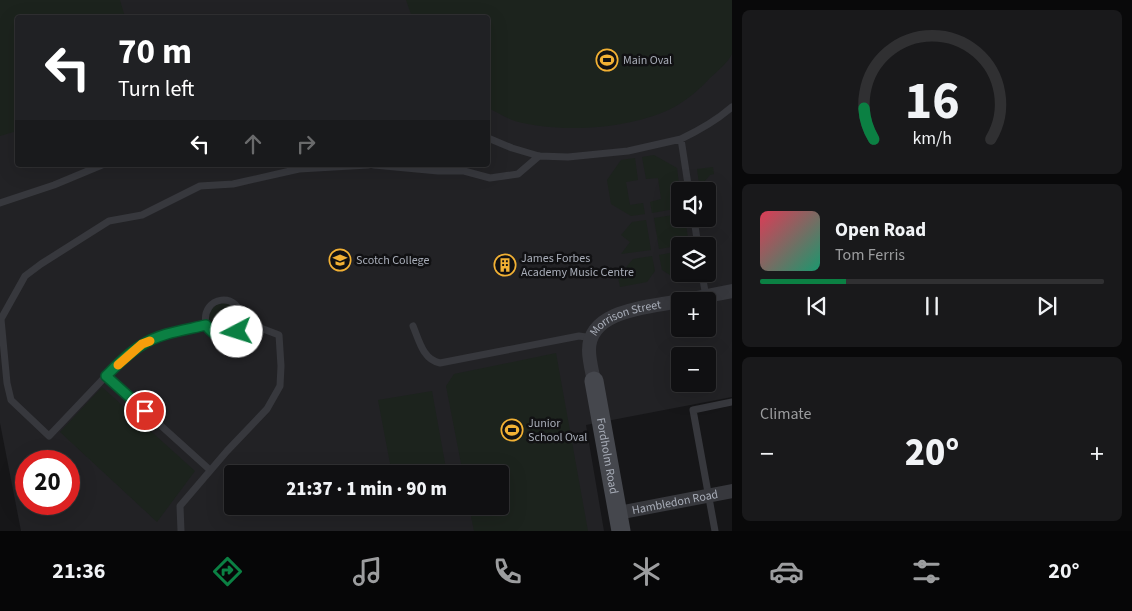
<!DOCTYPE html>
<meta charset="utf-8">
<style>
body{margin:0;font-family:"Source Sans 3",sans-serif;background:#19191b;color:#f1f3f6;height:100vh;display:flex;flex-direction:column;font-size:19px;white-space:nowrap}
*{box-sizing:border-box;margin:0}
p{font-size:16px;color:#9c9d9f}
.icon{flex:none;width:28px;height:28px;fill:none;stroke:currentColor;stroke-width:2;stroke-linecap:round;stroke-linejoin:round}
.map{position:relative;flex:1;overflow:hidden}
.side{display:flex;flex-direction:column;gap:10px;padding:10px;background:#09090a;width:400px}
.side>*{flex:none}
.top-card{position:absolute;left:15px;top:15px;width:475px;height:152px;border-radius:5px;box-shadow:0 5px 20px #0002,0 0 0 1px #303032;background:#202124;color:#fff;overflow:hidden}
.tools{position:absolute;left:671px;top:182px;display:grid;gap:10px}
.tools a{display:grid;place-items:center;width:45px;height:45px;border-radius:5px;background:#101012;box-shadow:0 5px 20px #0002,0 0 0 1px #303032;font-size:25px}
.speed{position:absolute;left:15px;top:450px;display:flex;gap:10px;font-size:25px;font-weight:700;text-align:center}
.speed>*{display:grid;place-content:center;width:65px;height:65px;border-radius:50%;background:#101012;box-shadow:0 5px 20px #0002,0 0 0 1px #303032;line-height:1}
.speed .limit{border:8px solid #d22;background:#fff;color:#111}
.pin{position:absolute;display:grid;place-items:center;width:42px;height:42px;color:#fff;margin:-21px;border:2px solid #fff;border-radius:50%;box-shadow:0 1px 5px #0007}
.me{position:absolute;width:55px;margin:-28px;rotate:265deg;stroke-linejoin:round;filter:drop-shadow(0 0 4px #0008)}
.turn{display:flex;align-items:center;gap:18px;height:105px;padding:0 20px;font-size:22px}
.turn .icon{width:65px;height:65px;stroke-width:2.5}
.turn b{display:block;font-size:35px;line-height:42px}
.lanes{display:flex;align-items:center;height:48px;padding:0 20px;background:#0003;justify-content:center;gap:25px;direction:ltr}
.lanes .off{opacity:.35}
.big{font-size:38px;font-weight:800;line-height:1.1}
.side .card{flex:1;display:flex;flex-direction:column;justify-content:center;gap:8px;min-width:0;padding:0 18px;border-radius:8px;background:#19191b}
.side .dial{align-items:center;gap:0}
.dial svg{height:130px;overflow:visible;fill:none;stroke:#303032;stroke-width:7;stroke-linecap:round;text-anchor:middle}
.dial text{fill:#f1f3f6;stroke:none}
.song{display:flex;align-items:center;gap:15px}
.cover{width:60px;height:60px;border-radius:8px;background:linear-gradient(135deg,hsl(350 70% 55%),hsl(160 70% 35%))}
.played{height:5px;border-radius:2px;background:linear-gradient(90deg,#0b8043 25%,#303032 25%)}
.keys{display:flex;justify-content:space-around;direction:ltr}
.heat{display:flex;justify-content:space-between;align-items:center;font-size:28px;direction:ltr}
.trip{position:absolute;left:224px;top:465px;width:285px;height:50px;border-radius:5px;background:#101012;box-shadow:0 5px 20px #0002,0 0 0 1px #303032;font-weight:800;line-height:50px;text-align:center}
.dock{display:flex;height:80px;justify-content:space-around;align-items:center;background:#060607;color:#9c9d9f}
.dock .icon{width:35px;height:35px}
.dock .active{color:#0b8043}
.dock b{font-size:22px;color:#f1f3f6}
main{display:flex;flex:1;min-height:0}
.map>svg:first-child{display:block}
.built{fill:#222225;fill-rule:evenodd}
.green{fill:#1c231d}
.lines{fill:none;stroke-linecap:round;stroke-linejoin:round}
.lane{stroke:#37383d;stroke-width:7}
.street{stroke:#37383d;stroke-width:14}
.secondary{stroke:#45474d;stroke-width:19}
.route-casing{stroke:#07532c;stroke-width:12}
.route{stroke:#0b8043;stroke-width:9}
.slow{stroke:#f59e0b;stroke-width:9}
.labels{text-anchor:middle;stroke-width:5;stroke-linejoin:round;paint-order:stroke}
.poi-label{font-size:12px;fill:#a8adb8;stroke:#111113;text-anchor:start}
.street-label{font-size:12px;fill:#a8adb8;stroke:#111113}
</style>
<main>
<div class="map">
<svg width="732" height="531" viewBox="0 0 732 531">
<rect width="100%" height="100%" fill="#161618"/>
<path class="built" d="M 0,0 L 732,0 L 732,397 L 586,425 L 604,531 L 21,531 L 0,423 ZM 18,18 L 488,18 L 488,165 L 18,165 ZM 680,191 L 708,191 L 708,219 L 680,219 ZM 680,246 L 708,246 L 708,274 L 680,274 ZM 680,301 L 708,301 L 708,329 L 680,329 ZM 680,356 L 708,356 L 708,384 L 680,384 ZM 26,461 L 69,461 L 69,504 L 26,504 ZM 232,474 L 500,474 L 500,506 L 232,506 Z"/>
<path class="green" d="M 0,0 L 120,0 L 125,17 L 18,18 L 17,131 L 0,136 Z
M 406,0 L 732,0 C 732,10 732,47 732,54 C 728,63 716,72 709,79 C 700,89 688,99 676,106 C 635,129 561,134 515,121 C 506,118 497,112 488,108 L 488,18 L 412,17 Z
M 654,155 L 677,168 L 680,191 L 680,208 L 652,213 L 650,202 L 661,199 L 658,178 L 646,179 L 642,157 Z
M 635,158 L 638,180 L 626,182 L 630,205 L 643,203 L 645,214 L 631,216 L 611,204 L 607,180 L 621,160 Z
M 713,167 L 714,174 L 710,175 L 704,182 L 706,191 L 700,191 L 697,169 Z
M 680,214 L 680,219 L 685,219 L 689,244 L 659,249 L 654,218 Z
M 646,220 L 651,250 L 621,254 L 630,242 L 621,235 L 632,222 Z
M 680,251 L 680,274 L 692,274 L 673,277 L 662,270 L 659,255 Z
M 652,256 L 655,271 L 647,282 L 620,287 L 618,277 L 633,259 Z
M209 318a15 15 0 1 1 30 0a15 15 0 1 1-30 0Z
M 556,353 L 588,531 L 474,531 L 469,506 L 500,506 L 500,474 L 463,474 L 446,386 L 454,374 Z
M 102,387 L 195,471 L 157,522 L 60,432 Z
M 432,391 L 447,474 L 392,474 L 378,400 Z"/>
<g class="lines">
<path class="lane" d="M 488,138 L 512,148 L 539,156 L 568,157 L 628,151 L 681,139 L 689,191
M 681,139 C 700,130 716,121 732,107
M 374,165 L 438,171 L 464,171 L 490,178 L 518,174 L 539,156
M 0,203 L 54,185 L 102,165
M 694,219 L 698,246
M 702,274 L 706,297
M 206,325 C 200,295 241,290 242,321
M 413,326 C 419,340 423,360 440,363 L 579,336 L 586,337 L 592,339
M 106,376 L 210,470
M 181,531 L 180,506 L 227,451 L 267,409 L 280,386 L 281,366 L 279,335 L 242,321 C 235,340 217,342 206,325 L 175,332 L 142,344 L 129,355 L 106,376 L 49,436 L 11,400 L 7,383 L 1,319 L 25,276 L 41,264 L 109,221 L 142,215 L 200,186 L 233,184 L 299,169 L 368,165
M 715,531 L 693,410 L 732,402"/>
<g class="street">
<path d="M 681,301 L 732,291"/>
<path id="s1" d="M 594,381 C 592,371 589,360 589,350 C 589,309 651,307 680,301"/>
<path id="s2" d="M 618,513 L 732,491"/>
</g>
<path class="secondary" id="s3" d="M 594,381 L 621,531"/>
</g>
<g class="lines">
<g class="route-casing">
<path id="route" d="M 145,411 L 106,376 C 117,365 128,353 142,345 C 160,333 185,330 206,325 C 214,337 225,340 237,332"/>
</g>
<use href="#route" class="route"/>
<path class="slow" d="M 118,365 L 142,344 L 150,341"/>
</g>
<defs>
<g id="stadium-ring" transform="scale(1.125)"><circle r="9.5" fill="#111113" stroke="#f2b134" stroke-width="1.5"/><path d="M0-5a6.5 5 0 1 0 0 10a6.5 5 0 1 0 0-10ZM-3.5-1.8h7v3.6h-7Z" fill="#f2b134"/></g>
<g id="school-ring" transform="scale(1.125)"><circle r="9.5" fill="#111113" stroke="#f2b134" stroke-width="1.5"/><path d="M0-5L7-2L0 1L-7-2ZM-4 1L0 2.5L4 1V4Q0 6-4 4Z" fill="#f2b134"/></g>
<g id="building-ring" transform="scale(1.125)"><circle r="9.5" fill="#111113" stroke="#f2b134" stroke-width="1.5"/><path d="M-4-6H4V6H1V3H-1V6H-4ZM-2.5-4.3h1.7v1.8h-1.7ZM.8-4.3h1.7v1.8H.8ZM-2.5-1h1.7V.8h-1.7ZM.8-1h1.7V.8H.8Z" fill="#f2b134"/></g>
</defs>
<g fill-rule="evenodd">
<use href="#stadium-ring" x="607" y="60"/>
<use href="#school-ring" x="340" y="260"/>
<use href="#building-ring" x="505" y="265"/>
<use href="#stadium-ring" x="512" y="430"/>
</g>
<g class="labels">
<g class="poi-label">
<text x="623" y="64">Main Oval</text>
<text x="521" y="262">James Forbes<tspan x="521" dy="14">Academy Music Centre</tspan></text>
<text x="356" y="264">Scotch College</text>
<text x="528" y="427">Junior<tspan x="528" dy="14">School Oval</tspan></text>
</g>
<g class="street-label">
<text dy="4" stroke="none"><textPath href="#s1" startOffset="86">Morrison Street</textPath></text>
<text dy="4" stroke="none"><textPath href="#s3" startOffset="76">Fordholm Road</textPath></text>
<text dy="4" stroke="none"><textPath href="#s2" startOffset="58">Hambledon Road</textPath></text>
</g>
</g>
</svg>
<div class="tools">
<a><svg class="icon" aria-label="sound" viewBox="0 0 24 24"><path d="M4 9h4l5-4v14l-5-4H4zM17 9q2 3 0 6"/></svg></a>
<a><svg class="icon" aria-label="layers" viewBox="0 0 24 24"><path d="M12 4l9 5-9 5-9-5zM3 14l9 5 9-5"/></svg></a>
<a>+</a>
<a>−</a>
</div>
<div class="speed"><div class="limit">20</div></div>
<div class="pin" style="left:145px;top:411px;background:#d93025"><svg class="icon" aria-label="arrive" viewBox="0 0 24 24"><path d="M6 21V4h12l-3 4 3 4H6"/></svg></div>
<svg class="me" style="left:237px;top:332px" viewBox="-20 -20 40 40"><circle r="19" fill="#fff"/><path d="M0-13L10 11 0 6-10 11z" fill="#0b8043"/></svg>
<div class="trip">21:37 · 1 min · 90 m</div>
<div class="top-card">
<div class="turn"><svg class="icon" aria-label="left" viewBox="0 0 24 24"><path d="M17 20v-9H6M10 6l-5 5 5 5"/></svg><div><b>70 m</b>Turn left</div></div>
<div class="lanes"><svg class="icon" aria-label="left" viewBox="0 0 24 24"><path d="M17 20v-9H6M10 6l-5 5 5 5"/></svg><svg class="icon off" aria-label="ahead" viewBox="0 0 24 24"><path d="M12 20V5M6 11l6-6 6 6"/></svg><svg class="icon off" aria-label="right" viewBox="0 0 24 24"><path d="M7 20v-9h11M14 6l5 5-5 5"/></svg></div>
</div>
</div>
<section class="side">
<div class="card dial"><svg viewBox="0 0 100 80">
<path d="M14 69A42 42 0 1 1 86 69"/>
<path d="M14 69A42 42 0 0 1 8 50" stroke="#0b8043"/>
<text x="50" y="56" font-size="32" font-weight="700">16</text>
<text x="50" y="72" font-size="11">km/h</text>
</svg></div>
<div class="card">
<div class="song"><i class="cover"></i><div><b>Open Road</b><p>Tom Ferris</p></div></div>
<div class="played"></div>
<div class="keys"><svg class="icon" aria-label="previous" viewBox="0 0 24 24"><path d="M18 5L8 12l10 7zM5 5v14"/></svg><svg class="icon" aria-label="pause" viewBox="0 0 24 24"><path d="M8 5v14M16 5v14"/></svg><svg class="icon" aria-label="next" viewBox="0 0 24 24"><path d="M6 5l10 7-10 7zM19 5v14"/></svg></div>
</div>
<div class="card"><p>Climate</p>
<div class="heat"><a>−</a><b class="big">20°</b><a>+</a></div>
</div>
</section>
</main>
<nav class="dock">
<b>21:36</b>
<svg class="icon active" aria-label="directions" viewBox="0 0 24 24"><path d="M12 3l9 9-9 9-9-9zM9 14v-3h6M13 9l2 2-2 2"/></svg>
<svg class="icon" aria-label="music" viewBox="0 0 24 24"><path d="M9 18V5l10-2v13"/><circle cx="6" cy="18" r="3"/><circle cx="16" cy="16" r="3"/></svg>
<svg class="icon" aria-label="phone" viewBox="0 0 24 24"><path d="M5 4h4l2 5-3 2q2 4 5 5l2-3 5 2v4C11 20 4 13 5 4z"/></svg>
<svg class="icon" aria-label="climate" viewBox="0 0 24 24"><path d="M12 3v18M4 7l16 10M4 17L20 7"/></svg>
<svg class="icon" aria-label="car" viewBox="0 0 24 24"><path d="M5 17H2v-5l4-1 3-4h7l3 4 3 1v5h-3M9 17h6M6 11h13"/><circle cx="7" cy="17" r="2"/><circle cx="17" cy="17" r="2"/></svg>
<svg class="icon" aria-label="filters" viewBox="0 0 24 24"><path d="M4 7h16M4 17h16"/><circle cx="9" cy="7" r="2"/><circle cx="15" cy="17" r="2"/></svg>
<b>20°</b>
</nav>
